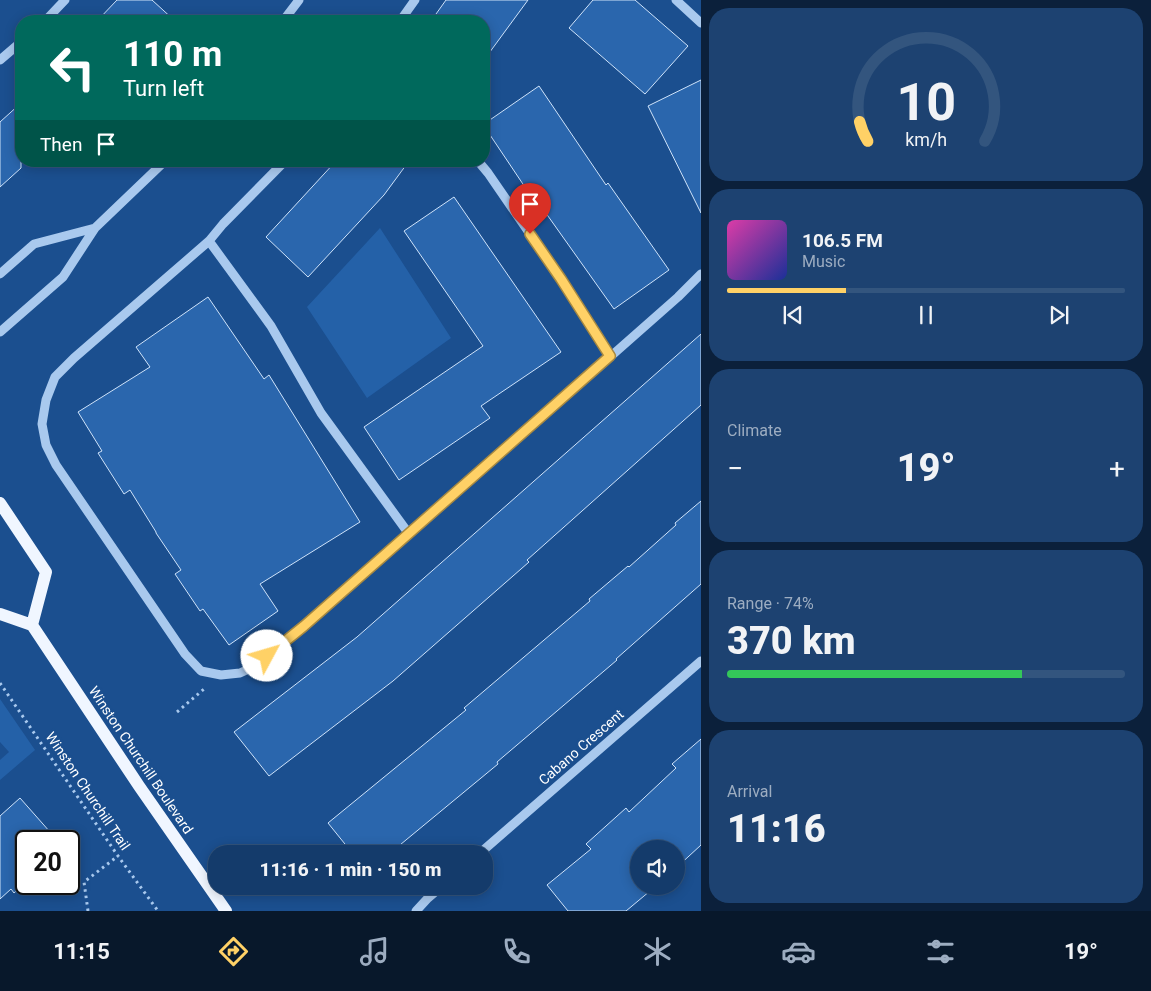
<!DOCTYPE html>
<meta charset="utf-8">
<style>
body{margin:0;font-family:Roboto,sans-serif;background:#1d4271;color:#f1f3f6;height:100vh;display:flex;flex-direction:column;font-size:19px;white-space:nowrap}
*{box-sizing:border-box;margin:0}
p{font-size:16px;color:#9dadc1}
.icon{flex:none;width:28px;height:28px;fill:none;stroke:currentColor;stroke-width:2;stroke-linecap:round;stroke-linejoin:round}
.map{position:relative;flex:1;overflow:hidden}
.drawer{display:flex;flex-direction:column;gap:8px;padding:8px;background:#0b203b;width:450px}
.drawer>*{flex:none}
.top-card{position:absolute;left:15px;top:15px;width:475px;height:152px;border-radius:20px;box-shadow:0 2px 12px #0003,0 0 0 1px #33557e;background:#00695c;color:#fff;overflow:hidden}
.controls{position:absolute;left:630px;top:840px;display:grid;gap:10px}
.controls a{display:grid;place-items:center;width:55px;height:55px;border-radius:50%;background:#143b6b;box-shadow:0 2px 12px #0003,0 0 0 1px #33557e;font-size:25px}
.speed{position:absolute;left:15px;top:830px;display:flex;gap:10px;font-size:25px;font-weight:700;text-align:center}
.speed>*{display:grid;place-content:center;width:65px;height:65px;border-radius:50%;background:#143b6b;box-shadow:0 2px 12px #0003,0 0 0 1px #33557e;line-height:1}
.speed .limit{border:2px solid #111;border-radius:8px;background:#fff;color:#111}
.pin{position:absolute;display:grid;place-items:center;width:42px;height:42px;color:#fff;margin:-51px -21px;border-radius:50% 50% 50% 0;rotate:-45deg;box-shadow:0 0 5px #0007}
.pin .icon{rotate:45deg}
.me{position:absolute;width:55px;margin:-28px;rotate:51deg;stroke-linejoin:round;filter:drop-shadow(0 0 4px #0008)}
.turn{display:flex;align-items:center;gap:18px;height:105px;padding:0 25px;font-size:22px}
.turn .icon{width:65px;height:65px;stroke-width:2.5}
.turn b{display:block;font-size:35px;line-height:42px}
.then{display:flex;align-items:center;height:48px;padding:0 25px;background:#0003;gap:10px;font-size:19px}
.big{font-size:38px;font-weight:800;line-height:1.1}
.drawer .widget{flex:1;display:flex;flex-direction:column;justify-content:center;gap:8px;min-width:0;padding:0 18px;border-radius:20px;background:#1d4271}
.drawer .dial{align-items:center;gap:0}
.dial svg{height:130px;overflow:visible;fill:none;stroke:#33557e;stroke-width:7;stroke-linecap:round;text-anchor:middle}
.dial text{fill:#f1f3f6;stroke:none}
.song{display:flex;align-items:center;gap:15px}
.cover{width:60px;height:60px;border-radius:8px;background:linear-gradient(135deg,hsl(320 70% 55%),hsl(230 70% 35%))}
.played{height:5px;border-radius:2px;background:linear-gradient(90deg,#ffd166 30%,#33557e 30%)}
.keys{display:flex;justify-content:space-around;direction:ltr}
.heat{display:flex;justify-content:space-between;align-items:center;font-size:28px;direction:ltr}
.charge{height:8px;border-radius:4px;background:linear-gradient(90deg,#34c759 74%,#33557e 0)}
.trip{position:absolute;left:208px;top:845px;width:285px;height:50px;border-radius:20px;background:#143b6b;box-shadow:0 2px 12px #0003,0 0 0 1px #33557e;font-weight:800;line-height:50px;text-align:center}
.dock{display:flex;height:80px;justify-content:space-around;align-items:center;background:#08182b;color:#9dadc1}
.dock .icon{width:35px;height:35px}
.dock .current{color:#ffd166}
.dock b{font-size:22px;color:#f1f3f6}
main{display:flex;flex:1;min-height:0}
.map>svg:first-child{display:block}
.green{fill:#2461a8}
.building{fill:#2a66ad;stroke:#cfe3fa}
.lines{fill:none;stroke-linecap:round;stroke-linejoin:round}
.path{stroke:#a9c9ee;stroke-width:3;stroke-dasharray:2.5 4;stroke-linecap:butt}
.minor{stroke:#a9c9ee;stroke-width:9}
.major{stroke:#f0f6ff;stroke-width:12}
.route-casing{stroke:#a68842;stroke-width:12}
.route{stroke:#ffd166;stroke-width:9}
.labels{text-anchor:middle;stroke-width:5;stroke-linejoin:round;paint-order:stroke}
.street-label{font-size:14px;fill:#fff;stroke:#1b4f8f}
</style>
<main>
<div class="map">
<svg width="701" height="911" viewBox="0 0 701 911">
<rect width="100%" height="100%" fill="#1b4f8f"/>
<path class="green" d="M 380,228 L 451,338 L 367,398 L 307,307 Z
M 0,699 L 35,750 L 0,780 L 0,760 L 9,752 L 0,742 Z"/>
<path class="building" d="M 117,0 L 152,0 L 175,21 L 97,21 Z
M 446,0 L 528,0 L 484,60 L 484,21 L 431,21 Z
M 593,0 L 635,0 L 688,46 L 645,94 L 569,28 Z
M 701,80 L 701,213 L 648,106 Z
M 539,86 L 606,185 L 608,183 L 669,270 L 614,309 L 543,209 L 541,211 L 484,126 L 484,124 Z
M 21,103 L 21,168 L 0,187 L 0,122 Z
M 336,161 L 409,161 L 384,195 L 308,277 L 266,237 Z
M 454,197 L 561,352 L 481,406 L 490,418 L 399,480 L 364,427 L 483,346 L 404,231 Z
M 208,297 L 264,379 L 269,375 L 360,522 L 260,584 L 278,611 L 229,645 L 203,609 L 200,611 L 175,574 L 181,570 L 156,533 L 156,532 L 130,490 L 124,494 L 98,453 L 102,451 L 78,412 L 150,367 L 136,347 Z
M 701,334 L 701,405 L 527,560 L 529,562 L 393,681 L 269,776 L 234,732 L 357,637 Z
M 701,501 L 701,584 L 616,659 L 617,660 L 497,762 L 498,764 L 389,854 L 353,854 L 328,823 L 466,710 L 464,708 L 590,601 L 589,599 L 628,566 L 629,567 L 676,525 L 675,523 Z
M 701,739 L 701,845 L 676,868 L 676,849 L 639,849 L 639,886 L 656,886 L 626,911 L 568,911 L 547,885 L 591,849 L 586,844 L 626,808 L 629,812 L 676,768 L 672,764 Z
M 20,798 L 58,841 L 26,841 L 26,882 L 14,893 L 11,889 L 0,899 L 0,816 Z"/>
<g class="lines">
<path class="path" d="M 0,683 L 118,856 L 158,911
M 177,712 L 204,689
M 88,911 L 84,882 L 118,856"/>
<path class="minor" d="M 676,0 L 701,23
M 45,21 L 65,0
M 283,21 L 299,0
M 400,21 L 415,0
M 0,60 L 21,42
M 285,161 L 223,224 L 209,241 L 74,358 L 55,377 L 46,400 L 42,424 L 46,445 L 56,465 L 185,654 L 201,671 L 221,675 L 240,673 L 255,666 L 304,627 L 678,297 L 701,274
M 478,161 L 488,173 L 561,279 L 610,356
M 209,241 L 271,326 L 321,413 L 409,534
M 0,274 L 34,244 L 95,228
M 0,332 L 63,277 L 95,228 L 165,161
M 479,854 L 701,661
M 416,911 L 428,898 L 442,886"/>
<path class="major" d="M 0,503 L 46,572 L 32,625
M 0,614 L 32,625 L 139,786 L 226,911"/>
</g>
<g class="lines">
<g class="route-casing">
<path id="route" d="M 267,656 L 304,626 L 610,356 L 561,279 L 530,234"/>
</g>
<use href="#route" class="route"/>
</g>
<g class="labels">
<g class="street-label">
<text transform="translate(581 747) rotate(-41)" y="5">Cabano Crescent</text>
<text transform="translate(141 760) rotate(56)" y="5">Winston Churchill Boulevard</text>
<text transform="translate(88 791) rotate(56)" y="5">Winston Churchill Trail</text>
</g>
</g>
</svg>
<div class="controls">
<a><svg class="icon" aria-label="sound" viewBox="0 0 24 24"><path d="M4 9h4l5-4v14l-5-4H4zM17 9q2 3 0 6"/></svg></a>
</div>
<div class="speed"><div class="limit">20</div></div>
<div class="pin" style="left:530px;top:234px;background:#d93025"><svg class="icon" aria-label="arrive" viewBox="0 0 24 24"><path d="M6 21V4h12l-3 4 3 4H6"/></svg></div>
<svg class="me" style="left:267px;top:656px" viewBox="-20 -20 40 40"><circle r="19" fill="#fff"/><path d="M0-13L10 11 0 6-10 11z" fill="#ffd166"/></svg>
<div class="trip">11:16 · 1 min · 150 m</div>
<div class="top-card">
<div class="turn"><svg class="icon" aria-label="left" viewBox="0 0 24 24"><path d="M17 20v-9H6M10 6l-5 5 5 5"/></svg><div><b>110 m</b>Turn left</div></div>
<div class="then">Then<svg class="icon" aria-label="arrive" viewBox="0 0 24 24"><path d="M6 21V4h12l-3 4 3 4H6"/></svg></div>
</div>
</div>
<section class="drawer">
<div class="widget dial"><svg viewBox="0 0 100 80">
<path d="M14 69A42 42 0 1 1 86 69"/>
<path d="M14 69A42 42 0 0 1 9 57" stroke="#ffd166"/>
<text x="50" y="56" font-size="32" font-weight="700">10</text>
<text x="50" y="72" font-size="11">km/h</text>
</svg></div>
<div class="widget">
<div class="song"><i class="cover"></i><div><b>106.5 FM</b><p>Music</p></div></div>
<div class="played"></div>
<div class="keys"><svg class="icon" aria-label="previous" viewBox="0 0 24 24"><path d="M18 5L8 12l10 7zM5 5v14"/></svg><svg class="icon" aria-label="pause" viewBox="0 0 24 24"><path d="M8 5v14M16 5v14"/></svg><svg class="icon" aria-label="next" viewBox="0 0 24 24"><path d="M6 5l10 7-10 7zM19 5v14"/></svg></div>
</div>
<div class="widget"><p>Climate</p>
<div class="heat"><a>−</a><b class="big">19°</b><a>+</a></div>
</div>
<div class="widget"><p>Range · 74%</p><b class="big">370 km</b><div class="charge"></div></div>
<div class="widget"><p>Arrival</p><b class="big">11:16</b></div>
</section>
</main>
<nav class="dock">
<b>11:15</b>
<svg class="icon current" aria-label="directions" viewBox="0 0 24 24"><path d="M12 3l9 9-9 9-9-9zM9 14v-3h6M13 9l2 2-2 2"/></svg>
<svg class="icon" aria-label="music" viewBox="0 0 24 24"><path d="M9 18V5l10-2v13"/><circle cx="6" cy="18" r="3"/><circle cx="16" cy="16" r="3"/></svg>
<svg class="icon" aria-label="phone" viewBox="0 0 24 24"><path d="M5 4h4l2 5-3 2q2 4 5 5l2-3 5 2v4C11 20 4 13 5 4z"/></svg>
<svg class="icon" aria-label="climate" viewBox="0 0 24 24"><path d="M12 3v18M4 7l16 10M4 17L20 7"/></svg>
<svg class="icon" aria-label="car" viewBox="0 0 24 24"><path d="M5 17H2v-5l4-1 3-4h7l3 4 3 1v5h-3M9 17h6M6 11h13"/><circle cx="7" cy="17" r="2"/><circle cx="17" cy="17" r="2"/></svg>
<svg class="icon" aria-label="filters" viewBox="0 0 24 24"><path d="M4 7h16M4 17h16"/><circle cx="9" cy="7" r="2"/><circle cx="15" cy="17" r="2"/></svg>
<b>19°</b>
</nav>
